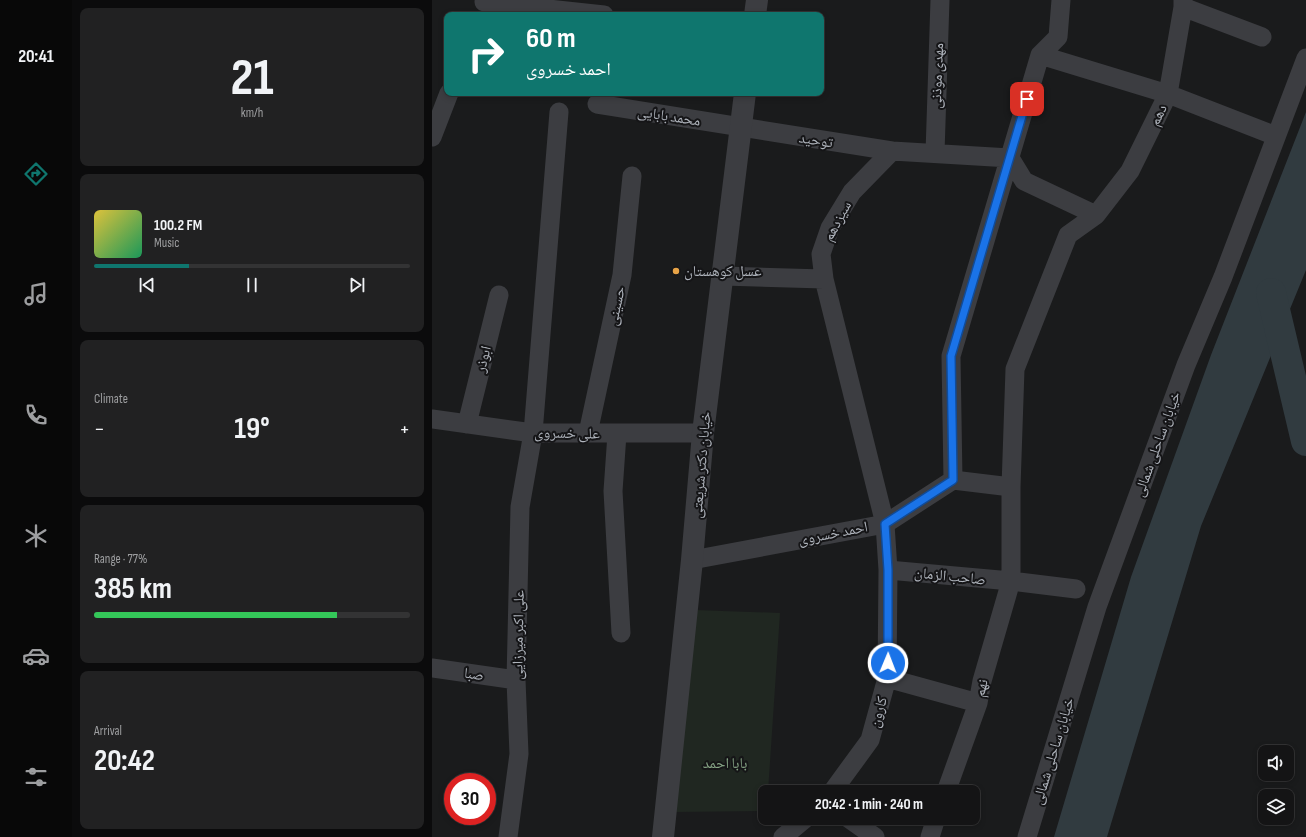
<!DOCTYPE html>
<meta charset="utf-8">
<style>
body{margin:0;font-family:"Sofia Sans Condensed","Noto Naskh Arabic",sans-serif;background:#212122;color:#f1f3f6;height:100vh;display:flex;flex-direction:column;font-size:15px;white-space:nowrap}
*{box-sizing:border-box;margin:0}
p{font-size:13px;color:#9d9ea0}
.icon{flex:none;width:22px;height:22px;fill:none;stroke:currentColor;stroke-width:2;stroke-linecap:round;stroke-linejoin:round}
.map{position:relative;flex:1;overflow:hidden}
.panel{display:flex;flex-direction:column;gap:8px;padding:8px;background:#0b0b0c;width:360px}
.panel>*{flex:none}
.hud{position:absolute;left:12px;top:12px;width:380px;height:84px;border-radius:8px;box-shadow:0 2px 6px #0003,0 0 0 1px #333334;background:#0f766e;color:#fff;overflow:hidden}
.fabs{position:absolute;left:826px;top:745px;display:grid;gap:8px}
.fabs a{display:grid;place-items:center;width:36px;height:36px;border-radius:8px;background:#141415;box-shadow:0 2px 6px #0003,0 0 0 1px #333334;font-size:20px}
.speed{position:absolute;left:12px;top:773px;display:flex;gap:8px;font-size:20px;font-weight:700;text-align:center}
.speed>*{display:grid;place-content:center;width:52px;height:52px;border-radius:50%;background:#141415;box-shadow:0 2px 6px #0003,0 0 0 1px #333334;line-height:1}
.speed .limit{border:6px solid #d22;background:#fff;color:#111}
.pin{position:absolute;display:grid;place-items:center;width:34px;height:34px;color:#fff;margin:-17px;border-radius:8px;box-shadow:0 2px 6px #0006}
.me{position:absolute;width:44px;margin:-22px;rotate:1deg;stroke-linejoin:round;filter:drop-shadow(0 0 3px #0008)}
.turn{display:flex;align-items:center;gap:14px;height:84px;padding:0 16px;font-size:18px}
.turn .icon{width:52px;height:52px;stroke-width:2.5}
.turn b{display:block;font-size:28px;line-height:34px}
.big{font-size:30px;font-weight:700;line-height:1.1}
.panel .card{flex:1;display:flex;flex-direction:column;justify-content:center;gap:6px;min-width:0;padding:0 14px;border-radius:8px;background:#212122}
.panel .dial{align-items:center;gap:0}
.dial b{font-size:52px;line-height:1}
.song{display:flex;align-items:center;gap:12px}
.cover{width:48px;height:48px;border-radius:6px;background:linear-gradient(135deg,hsl(50 70% 55%),hsl(150 70% 35%))}
.played{height:4px;border-radius:2px;background:linear-gradient(90deg,#0f766e 30%,#333334 30%)}
.keys{display:flex;justify-content:space-around;direction:ltr}
.heat{display:flex;justify-content:space-between;align-items:center;font-size:22px;direction:ltr}
.charge{height:6px;border-radius:3px;background:linear-gradient(90deg,#34c759 77%,#333334 0)}
.trip{position:absolute;left:326px;top:785px;width:222px;height:40px;border-radius:8px;background:#141415;box-shadow:0 2px 6px #0003,0 0 0 1px #333334;font-weight:700;line-height:40px;text-align:center}
main{display:flex;flex:1;min-height:0}
.menu{display:flex;flex-direction:column;width:72px;justify-content:space-around;align-items:center;background:#080808;color:#9d9ea0}
.menu .icon{width:28px;height:28px}
.menu .selected{color:#0f766e}
.menu b{font-size:18px;color:#f1f3f6}
.map>svg:first-child{display:block}
.green{fill:#202721}
.water{fill:#313b40}
.lines{fill:none;stroke-linecap:round;stroke-linejoin:round}
.river{stroke:#313b40;stroke-width:30}
.minor{stroke:#3c3d41;stroke-width:19}
.tertiary{stroke:#3c3d41;stroke-width:22}
.route-casing{stroke:#114b97;stroke-width:10}
.route{stroke:#1a73e8;stroke-width:7}
.poi-dot{fill:#e8a447;stroke:#151517;stroke-width:1.5}
.labels{text-anchor:middle;stroke-width:4;stroke-linejoin:round;paint-order:stroke}
.street-label{font-size:15px;fill:#aeb3bb;stroke:#151517}
.poi-label{font-size:15px;fill:#aeb3bb;stroke:#151517;text-anchor:start}
.park-label{font-size:15px;fill:#87a586;stroke:#151517}
</style>
<main>
<nav class="menu">
<b>20:41</b>
<svg class="icon selected" aria-label="directions" viewBox="0 0 24 24"><path d="M12 3l9 9-9 9-9-9zM9 14v-3h6M13 9l2 2-2 2"/></svg>
<svg class="icon" aria-label="music" viewBox="0 0 24 24"><path d="M9 18V5l10-2v13"/><circle cx="6" cy="18" r="3"/><circle cx="16" cy="16" r="3"/></svg>
<svg class="icon" aria-label="phone" viewBox="0 0 24 24"><path d="M5 4h4l2 5-3 2q2 4 5 5l2-3 5 2v4C11 20 4 13 5 4z"/></svg>
<svg class="icon" aria-label="climate" viewBox="0 0 24 24"><path d="M12 3v18M4 7l16 10M4 17L20 7"/></svg>
<svg class="icon" aria-label="car" viewBox="0 0 24 24"><path d="M5 17H2v-5l4-1 3-4h7l3 4 3 1v5h-3M9 17h6M6 11h13"/><circle cx="7" cy="17" r="2"/><circle cx="17" cy="17" r="2"/></svg>
<svg class="icon" aria-label="filters" viewBox="0 0 24 24"><path d="M4 7h16M4 17h16"/><circle cx="9" cy="7" r="2"/><circle cx="15" cy="17" r="2"/></svg>
</nav>
<section class="panel">
<div class="card dial"><b>21</b><p>km/h</p></div>
<div class="card">
<div class="song"><i class="cover"></i><div><b>100.2 FM</b><p>Music</p></div></div>
<div class="played"></div>
<div class="keys"><svg class="icon" aria-label="previous" viewBox="0 0 24 24"><path d="M18 5L8 12l10 7zM5 5v14"/></svg><svg class="icon" aria-label="pause" viewBox="0 0 24 24"><path d="M8 5v14M16 5v14"/></svg><svg class="icon" aria-label="next" viewBox="0 0 24 24"><path d="M6 5l10 7-10 7zM19 5v14"/></svg></div>
</div>
<div class="card"><p>Climate</p>
<div class="heat"><a>−</a><b class="big">19°</b><a>+</a></div>
</div>
<div class="card"><p>Range · 77%</p><b class="big">385 km</b><div class="charge"></div></div>
<div class="card"><p>Arrival</p><b class="big">20:42</b></div>
</section>
<div class="map">
<svg width="874" height="837" viewBox="0 0 874 837">
<rect width="100%" height="100%" fill="#1a1b1c"/>
<path class="green" d="M 263,610 L 348,613 L 336,792 L 333,792 L 333,811 L 243,812 Z"/>
<path class="water" d="M 874,112 L 874,270 L 769,526 L 675,837 L 622,837 L 699,577 L 779,355 Z"/>
<g class="lines">
<path class="river" d="M 839,293 L 874,441"/>
<path class="minor" d="M 52,2 L 172,15
M 751,7 L 830,37
M 608,55 L 736,94 L 844,136
M 165,104 L 460,151
M 0,137 L 17,93
M 503,153 L 508,0
M 291,276 L 392,279
M 0,419 L 101,433 L 271,433
M 35,424 L 67,295
M 156,433 L 190,275 L 200,176
M 185,434 L 181,491 L 189,633
M 521,480 L 519,356 L 608,55 L 626,37 L 629,0
M 260,560 L 453,524 L 521,480 L 579,487
M 456,570 L 579,581 L 644,589
M 0,668 L 84,680
M 455,678 L 546,703
M 400,792 L 438,740 L 455,678 L 456,570 L 453,524 L 392,279 L 389,254 L 398,228 L 420,192 L 460,151 L 578,158 L 592,181 L 664,215
M 514,792 L 546,703 L 550,681 L 579,581 L 579,487 L 583,369 L 636,235 L 664,215 L 698,171 L 736,94 L 751,7 L 751,0
M 416,818 L 443,837
M 76,837 L 87,754 L 84,680 L 88,507 L 101,433 L 127,112
M 351,837 L 374,818
M 498,837 L 504,818
M 595,837 L 665,607 L 754,365 L 791,277 L 874,58"/>
<path class="tertiary" d="M 323,15 L 325,0
M 231,837 L 260,560 L 271,433 L 313,93"/>
</g>
<g class="lines">
<g class="route-casing">
<path id="route" d="M 456,663 L 456,570 L 453,524 L 521,480 L 519,356 L 595,99"/>
</g>
<use href="#route" class="route"/>
</g>
<circle class="poi-dot" cx="244" cy="271" r="4"/>
<g class="labels">
<g class="street-label">
<text transform="translate(505 76) rotate(-88)" y="5">مهدی موذنی</text>
<text transform="translate(726 115) rotate(-64)" y="5">دهم</text>
<text transform="translate(237 116) rotate(9)" y="5">محمد بابایی</text>
<text transform="translate(384 140) rotate(9)" y="5">توحید</text>
<text transform="translate(405 221) rotate(-62)" y="5">سیزدهم</text>
<text transform="translate(184 306) rotate(-78)" y="5">حسینی</text>
<text transform="translate(51 359) rotate(-76)" y="5">ابوذر</text>
<text transform="translate(135 433) rotate(1)" y="5">علی خسروی</text>
<text transform="translate(725 444) rotate(-70)" y="5">خیابان ساحلی شمالی</text>
<text transform="translate(269 465) rotate(-85)" y="5">خیابان دکتر شریعتی</text>
<text transform="translate(401 533) rotate(-11)" y="5">احمد خسروی</text>
<text transform="translate(518 576) rotate(6)" y="5">صاحب الزمان</text>
<text transform="translate(86 635) rotate(-89)" y="5">علی اکبر میرزایی</text>
<text transform="translate(42 674) rotate(8)" y="5">صبا</text>
<text transform="translate(549 688) rotate(-76)" y="5">نهم</text>
<text transform="translate(446 712) rotate(-74)" y="5">کارون</text>
<text transform="translate(621 751) rotate(-73)" y="5">خیابان ساحلی شمالی</text>
</g>
<g class="poi-label">
<text x="252" y="276">عسل کوهستان</text>
</g>
<g class="park-label">
<text x="293" y="768">بابا احمد</text>
</g>
</g>
</svg>
<div class="fabs">
<a><svg class="icon" aria-label="sound" viewBox="0 0 24 24"><path d="M4 9h4l5-4v14l-5-4H4zM17 9q2 3 0 6"/></svg></a>
<a><svg class="icon" aria-label="layers" viewBox="0 0 24 24"><path d="M12 4l9 5-9 5-9-5zM3 14l9 5 9-5"/></svg></a>
</div>
<div class="speed"><div class="limit">30</div></div>
<div class="pin" style="left:595px;top:99px;background:#d93025"><svg class="icon" aria-label="arrive" viewBox="0 0 24 24"><path d="M6 21V4h12l-3 4 3 4H6"/></svg></div>
<svg class="me" style="left:456px;top:663px" viewBox="-20 -20 40 40"><circle r="17" fill="#1a73e8" stroke="#fff" stroke-width="3"/><path d="M0-11L8 9 0 5-8 9z" fill="#fff"/></svg>
<div class="trip">20:42 · 1 min · 240 m</div>
<div class="hud">
<div class="turn"><svg class="icon" aria-label="right" viewBox="0 0 24 24"><path d="M7 20v-9h11M14 6l5 5-5 5"/></svg><div><b>60 m</b>احمد خسروی</div></div>
</div>
</div>
</main>
